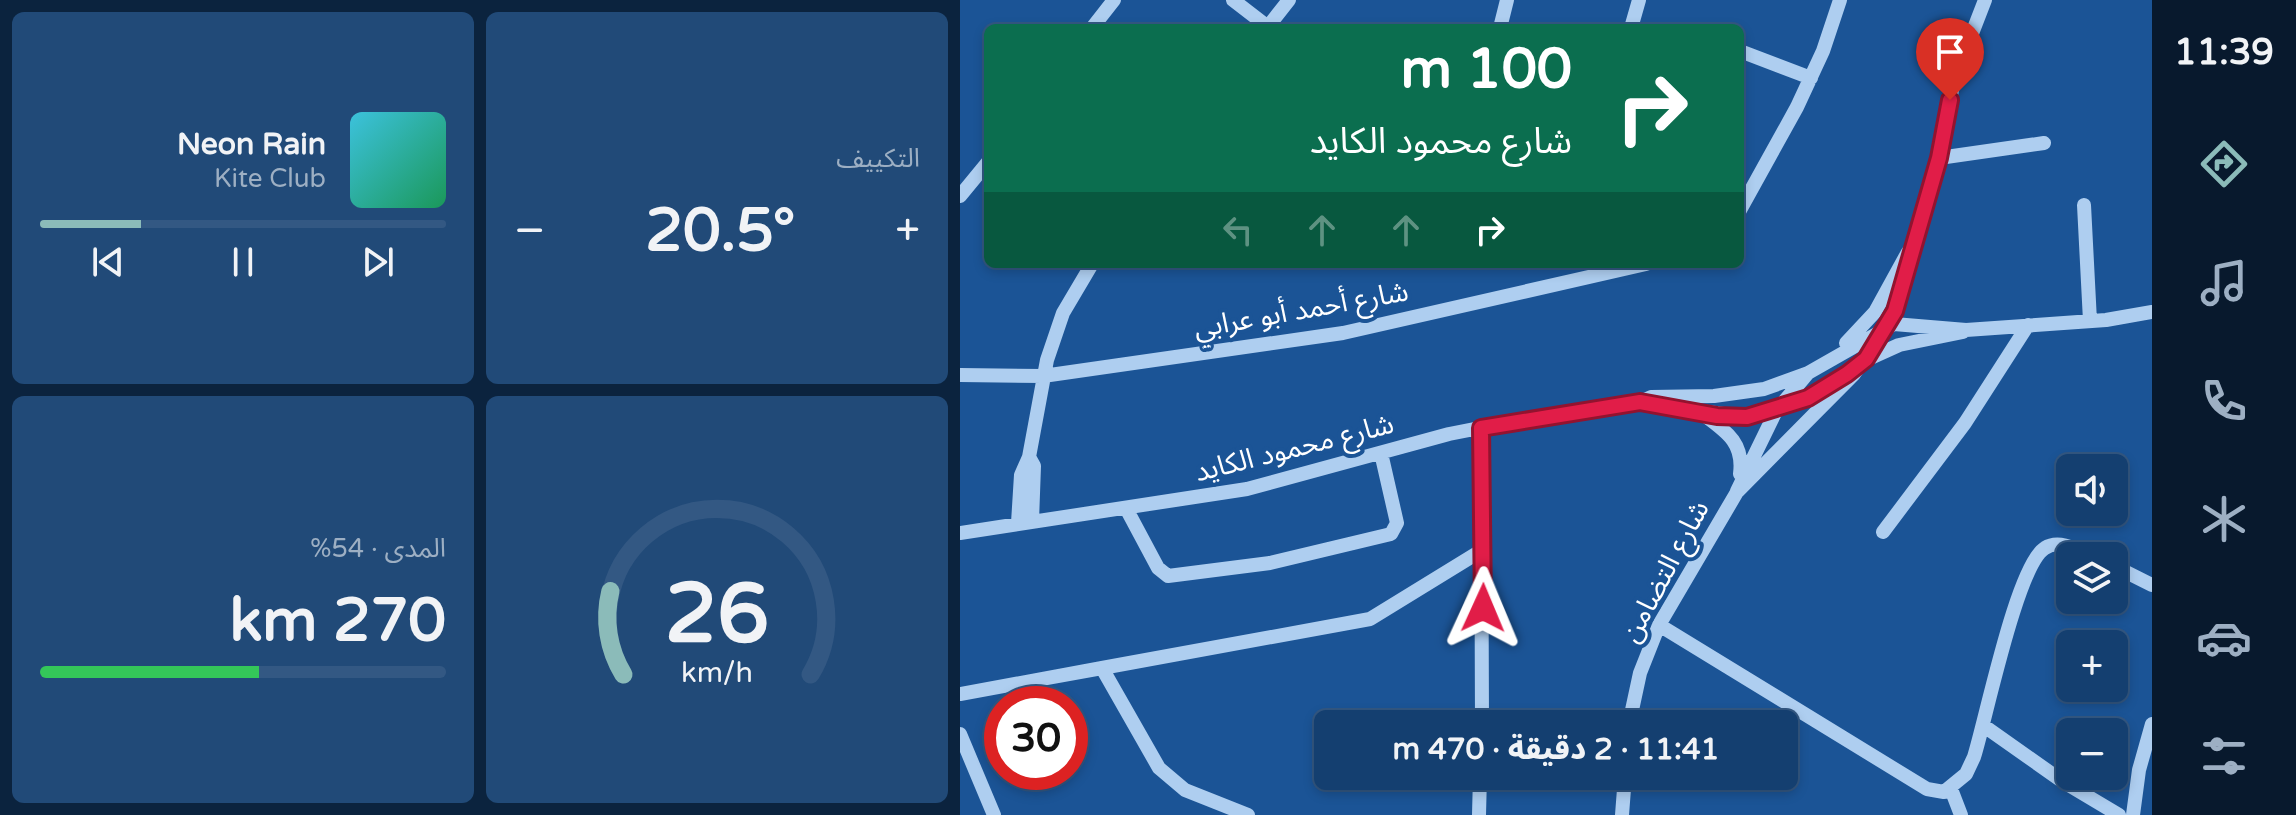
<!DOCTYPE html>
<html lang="ar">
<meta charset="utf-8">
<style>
body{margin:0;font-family:"Varela Round","Noto Sans Arabic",sans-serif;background:#214a78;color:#f1f3f6;direction:rtl;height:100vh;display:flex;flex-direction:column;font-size:30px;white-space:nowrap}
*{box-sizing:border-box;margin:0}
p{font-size:26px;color:#9dafc3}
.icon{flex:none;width:44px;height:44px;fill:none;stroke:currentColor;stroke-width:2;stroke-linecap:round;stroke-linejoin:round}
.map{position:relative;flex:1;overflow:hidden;direction:ltr}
.sheet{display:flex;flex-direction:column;gap:12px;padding:12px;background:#0b233e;width:960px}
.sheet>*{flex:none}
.hud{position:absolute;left:24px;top:24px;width:760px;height:244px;border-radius:12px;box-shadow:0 4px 12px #0003,0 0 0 2px #335883;direction:rtl;background:#0b6e4f;color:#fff;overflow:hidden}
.fabs{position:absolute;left:1096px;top:454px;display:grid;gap:16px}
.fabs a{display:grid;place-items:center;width:72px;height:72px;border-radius:12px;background:#143f70;box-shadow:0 4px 12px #0003,0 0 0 2px #335883;font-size:40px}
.speed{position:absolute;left:24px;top:686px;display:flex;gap:16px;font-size:40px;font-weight:700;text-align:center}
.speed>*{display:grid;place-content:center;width:104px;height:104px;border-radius:50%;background:#143f70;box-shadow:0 4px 12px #0003,0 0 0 2px #335883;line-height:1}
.speed .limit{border:12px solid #d22;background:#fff;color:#111}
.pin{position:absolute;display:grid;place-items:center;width:68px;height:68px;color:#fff;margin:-82px -34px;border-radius:50% 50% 50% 0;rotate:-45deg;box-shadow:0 0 8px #0007}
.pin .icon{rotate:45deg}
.me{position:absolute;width:88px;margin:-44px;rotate:1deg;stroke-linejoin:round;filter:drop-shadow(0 0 6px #0008)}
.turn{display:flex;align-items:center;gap:28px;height:168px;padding:0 40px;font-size:36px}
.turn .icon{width:104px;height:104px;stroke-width:2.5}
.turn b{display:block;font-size:56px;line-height:68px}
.lanes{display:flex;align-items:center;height:76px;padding:0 40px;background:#0003;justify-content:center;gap:40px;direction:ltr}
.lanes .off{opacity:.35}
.big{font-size:60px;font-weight:800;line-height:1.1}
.sheet .tile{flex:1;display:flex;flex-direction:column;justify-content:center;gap:12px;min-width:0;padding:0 28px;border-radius:12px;background:#214a78}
.sheet .dial{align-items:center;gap:0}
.dial svg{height:208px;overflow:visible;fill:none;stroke:#335883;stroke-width:7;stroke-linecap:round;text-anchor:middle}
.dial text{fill:#f1f3f6;stroke:none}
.song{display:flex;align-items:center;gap:24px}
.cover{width:96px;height:96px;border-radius:12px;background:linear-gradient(135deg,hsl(190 70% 55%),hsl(150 70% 35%))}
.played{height:8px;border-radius:4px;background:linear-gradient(90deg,#8bbbb9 25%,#335883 25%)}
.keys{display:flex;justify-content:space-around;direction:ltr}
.heat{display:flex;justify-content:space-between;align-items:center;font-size:44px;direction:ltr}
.charge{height:12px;border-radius:6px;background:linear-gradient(90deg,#34c759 54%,#335883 0)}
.sheet .tiles{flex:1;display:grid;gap:12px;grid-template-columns:repeat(2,1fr)}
.trip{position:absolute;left:354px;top:710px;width:484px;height:80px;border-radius:12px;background:#143f70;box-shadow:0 4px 12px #0003,0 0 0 2px #335883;font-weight:800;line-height:80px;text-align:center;direction:rtl}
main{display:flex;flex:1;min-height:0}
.dock{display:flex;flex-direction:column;width:144px;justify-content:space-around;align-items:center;background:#08192d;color:#9dafc3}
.dock .icon{width:56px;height:56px}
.dock .active{color:#8bbbb9}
.dock b{font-size:36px;color:#f1f3f6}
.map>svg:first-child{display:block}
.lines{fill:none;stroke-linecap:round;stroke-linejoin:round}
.minor{stroke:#aecef0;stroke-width:14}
.route-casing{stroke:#92132f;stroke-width:20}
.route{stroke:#e11d48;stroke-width:14}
.labels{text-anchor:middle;stroke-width:8;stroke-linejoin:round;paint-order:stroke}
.street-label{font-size:28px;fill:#fff;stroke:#1b5496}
</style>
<main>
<nav class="dock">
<b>11:39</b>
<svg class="icon active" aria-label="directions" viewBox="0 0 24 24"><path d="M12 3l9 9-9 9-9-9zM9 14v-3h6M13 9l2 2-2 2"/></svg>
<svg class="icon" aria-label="music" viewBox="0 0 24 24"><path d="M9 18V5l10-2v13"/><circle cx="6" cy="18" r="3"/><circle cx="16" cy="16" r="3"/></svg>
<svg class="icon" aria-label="phone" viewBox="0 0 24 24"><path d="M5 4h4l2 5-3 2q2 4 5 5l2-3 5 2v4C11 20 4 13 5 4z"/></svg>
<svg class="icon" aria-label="climate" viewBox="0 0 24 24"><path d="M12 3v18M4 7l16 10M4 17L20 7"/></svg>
<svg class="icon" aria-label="car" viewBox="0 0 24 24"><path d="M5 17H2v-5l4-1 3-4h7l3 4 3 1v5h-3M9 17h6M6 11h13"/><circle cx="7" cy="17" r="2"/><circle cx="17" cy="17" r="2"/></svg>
<svg class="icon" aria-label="filters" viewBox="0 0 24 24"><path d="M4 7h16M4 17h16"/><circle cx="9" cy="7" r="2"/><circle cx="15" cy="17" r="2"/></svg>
</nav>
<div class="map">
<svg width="1192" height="815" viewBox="0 0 1192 815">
<rect width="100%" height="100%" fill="#1b5496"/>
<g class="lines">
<path class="minor" d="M 273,0 L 308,27
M 132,28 L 154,0
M 307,28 L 329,0
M 540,28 L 547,0
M 671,28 L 679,0
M 780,51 L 851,78
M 979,158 L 1084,143
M 0,196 L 28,162
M 1124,205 L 1130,321
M 780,210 L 837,107 L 863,51 L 880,0
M 886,343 L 915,312 L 948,252
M 908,359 L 939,345 L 1003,332
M 0,375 L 83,376 L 383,333 L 686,264
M 684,404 L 787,417 L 848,398 L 881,378
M 744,415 C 767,432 784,443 780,474
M 521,428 L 522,724
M 69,457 L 74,466 L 72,521
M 777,491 L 816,411 L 848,373
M 167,510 L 198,568 L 208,576 L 310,563 L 431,534 L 437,523 L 421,453
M 58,523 L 61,475 L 69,457 L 87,360 L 103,313 L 132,264
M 923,532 L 1005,423 L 1068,325
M 0,533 L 287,489 L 489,434 L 581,416 L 680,402 L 691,397 L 754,396 L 804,389 L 848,373 L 934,324 L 1006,330 L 1146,320 L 1192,312
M 1154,566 L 1192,585
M 699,625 L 967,789 L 984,792 L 1006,774 L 1014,757 C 1026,719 1057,565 1085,548 C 1099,539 1118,550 1132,556
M 142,668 L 410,619 L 524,549
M 0,694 L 142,668 L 199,768 L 225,790 L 288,815
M 669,724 L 680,673 L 699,625 L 777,492 L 894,374 L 928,326 L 950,265 L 952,245 L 979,158 L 994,80 L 1025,0
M 1024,726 L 1102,781 L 1159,815
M 0,734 L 34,815
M 991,789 L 1001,815
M 519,815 L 520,776
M 662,815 L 665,776
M 1173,815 L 1179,770 L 1192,724"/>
</g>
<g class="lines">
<g class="route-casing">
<path id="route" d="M 523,608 L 521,428 L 680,402 L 757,416 L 787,417 L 848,398 L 887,374 L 906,359 L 935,311 L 979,158 L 990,100"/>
</g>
<use href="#route" class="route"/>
</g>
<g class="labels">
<g class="street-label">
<text transform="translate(341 309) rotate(-10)" y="10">شارع أحمد أبو عرابي</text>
<text transform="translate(334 447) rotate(-14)" y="10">شارع محمود الكايد</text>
<text transform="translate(704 571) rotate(-62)" y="10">شارع التضامن</text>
</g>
</g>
</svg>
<div class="fabs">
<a><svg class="icon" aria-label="sound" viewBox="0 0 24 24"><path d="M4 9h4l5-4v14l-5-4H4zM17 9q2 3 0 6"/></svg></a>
<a><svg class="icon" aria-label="layers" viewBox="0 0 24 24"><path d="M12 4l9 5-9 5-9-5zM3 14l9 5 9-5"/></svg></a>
<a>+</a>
<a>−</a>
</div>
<div class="speed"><div class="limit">30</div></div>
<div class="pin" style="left:990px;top:100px;background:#d93025"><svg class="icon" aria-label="arrive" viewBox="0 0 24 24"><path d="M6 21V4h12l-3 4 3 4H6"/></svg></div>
<svg class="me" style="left:523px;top:608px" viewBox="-20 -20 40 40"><path d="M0-17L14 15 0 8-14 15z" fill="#e11d48" stroke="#fff" stroke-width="4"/></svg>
<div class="trip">11:41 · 2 دقيقة · 470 m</div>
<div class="hud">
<div class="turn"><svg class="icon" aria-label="right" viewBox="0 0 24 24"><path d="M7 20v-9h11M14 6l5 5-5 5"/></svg><div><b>100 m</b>شارع محمود الكايد</div></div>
<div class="lanes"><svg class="icon off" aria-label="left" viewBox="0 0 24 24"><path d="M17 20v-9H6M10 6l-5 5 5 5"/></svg><svg class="icon off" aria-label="ahead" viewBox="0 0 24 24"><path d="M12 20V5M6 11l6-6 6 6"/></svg><svg class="icon off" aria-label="ahead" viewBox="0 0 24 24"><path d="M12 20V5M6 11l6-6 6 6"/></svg><svg class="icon" aria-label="right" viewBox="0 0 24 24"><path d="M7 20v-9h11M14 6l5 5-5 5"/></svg></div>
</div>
</div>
<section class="sheet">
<div class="tiles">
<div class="tile"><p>التكييف</p>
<div class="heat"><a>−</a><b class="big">20.5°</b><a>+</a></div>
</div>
<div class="tile">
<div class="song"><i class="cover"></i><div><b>Neon Rain</b><p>Kite Club</p></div></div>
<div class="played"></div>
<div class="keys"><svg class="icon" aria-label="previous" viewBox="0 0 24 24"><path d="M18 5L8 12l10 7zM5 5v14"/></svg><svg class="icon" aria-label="pause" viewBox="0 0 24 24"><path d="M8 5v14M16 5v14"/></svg><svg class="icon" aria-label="next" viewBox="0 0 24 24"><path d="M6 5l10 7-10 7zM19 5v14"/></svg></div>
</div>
<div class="tile dial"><svg viewBox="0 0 100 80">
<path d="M14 69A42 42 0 1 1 86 69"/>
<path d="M14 69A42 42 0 0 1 9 37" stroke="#8bbbb9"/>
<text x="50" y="56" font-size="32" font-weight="700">26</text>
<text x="50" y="72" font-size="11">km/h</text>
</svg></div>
<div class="tile"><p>المدى · 54%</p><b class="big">270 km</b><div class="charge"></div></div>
</div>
</section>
</main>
